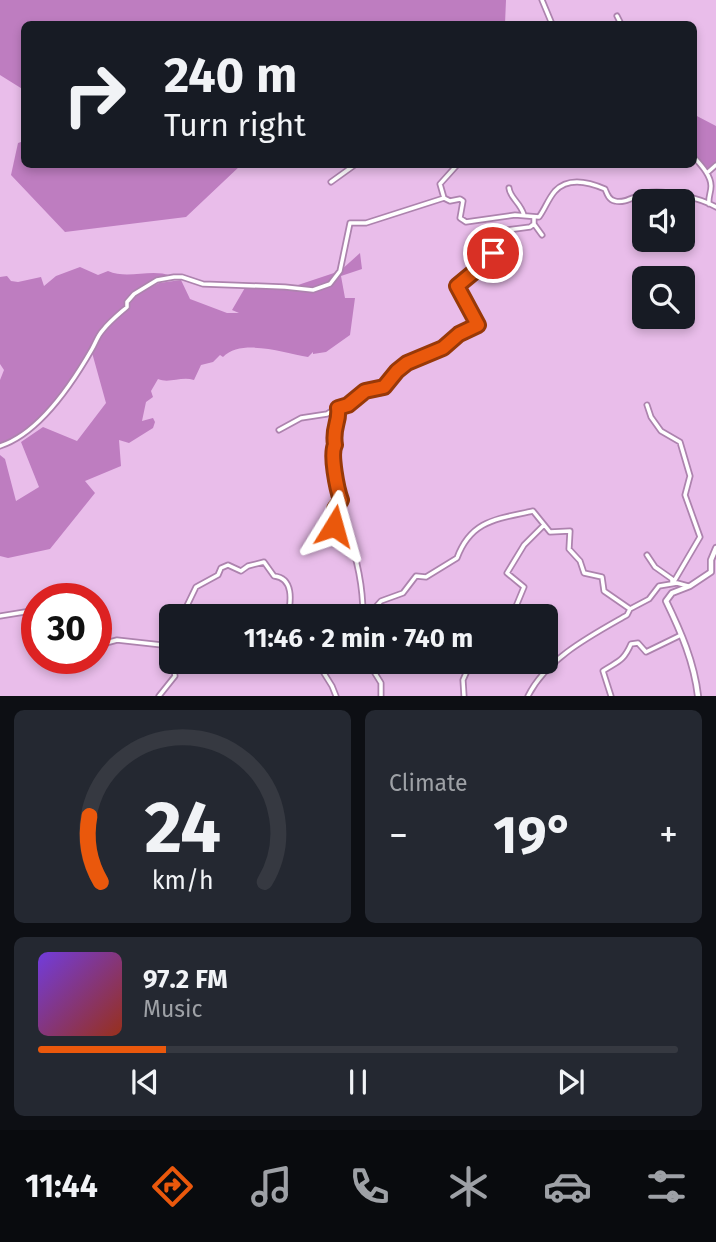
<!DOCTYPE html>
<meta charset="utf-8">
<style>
body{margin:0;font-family:"Fira Sans",sans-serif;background:#242831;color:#f1f3f6;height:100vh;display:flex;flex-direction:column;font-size:26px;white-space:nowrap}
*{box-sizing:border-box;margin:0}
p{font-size:23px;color:#9ea1a6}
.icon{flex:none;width:38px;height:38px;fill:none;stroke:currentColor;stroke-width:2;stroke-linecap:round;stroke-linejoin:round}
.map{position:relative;height:696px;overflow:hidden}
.drawer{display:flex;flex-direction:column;gap:14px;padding:14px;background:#0d0f14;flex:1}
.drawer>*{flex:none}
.hud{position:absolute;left:21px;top:21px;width:676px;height:147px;border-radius:10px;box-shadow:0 4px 10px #0003;background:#171b24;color:#f1f3f6;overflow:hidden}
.tools{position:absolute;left:632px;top:189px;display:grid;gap:14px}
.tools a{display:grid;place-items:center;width:63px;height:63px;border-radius:10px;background:#171b24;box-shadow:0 4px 10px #0003;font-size:35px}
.speed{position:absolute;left:21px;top:583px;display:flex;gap:14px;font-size:35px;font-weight:700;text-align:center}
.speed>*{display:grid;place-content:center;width:91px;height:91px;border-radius:50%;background:#171b24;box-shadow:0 4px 10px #0003;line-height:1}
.speed .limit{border:10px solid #d22;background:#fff;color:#111}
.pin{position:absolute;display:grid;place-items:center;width:60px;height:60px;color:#fff;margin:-30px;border:4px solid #fff;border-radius:50%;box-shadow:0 2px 7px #0007}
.me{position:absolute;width:77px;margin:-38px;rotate:8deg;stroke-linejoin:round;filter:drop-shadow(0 0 5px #0008)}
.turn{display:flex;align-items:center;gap:24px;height:147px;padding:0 28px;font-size:32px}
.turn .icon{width:91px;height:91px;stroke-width:2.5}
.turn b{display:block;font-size:49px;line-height:60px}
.big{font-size:52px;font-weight:700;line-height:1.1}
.drawer .tile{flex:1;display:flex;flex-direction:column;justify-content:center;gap:10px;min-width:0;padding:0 24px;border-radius:10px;background:#242831}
.drawer .dial{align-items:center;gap:0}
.dial svg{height:182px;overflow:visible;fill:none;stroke:#363941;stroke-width:7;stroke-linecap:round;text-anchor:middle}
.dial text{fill:#f1f3f6;stroke:none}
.song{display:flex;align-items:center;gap:21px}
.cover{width:84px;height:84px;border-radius:10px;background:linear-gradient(135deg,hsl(260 70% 55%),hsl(10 70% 35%))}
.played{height:7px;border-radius:4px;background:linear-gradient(90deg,#ea580c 20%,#363941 20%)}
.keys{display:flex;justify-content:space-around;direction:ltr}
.heat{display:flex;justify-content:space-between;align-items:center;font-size:38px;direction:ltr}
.drawer .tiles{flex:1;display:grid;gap:14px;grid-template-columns:1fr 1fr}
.tile:last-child{grid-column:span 2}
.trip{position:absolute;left:159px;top:604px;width:399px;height:70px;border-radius:10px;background:#171b24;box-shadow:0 4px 10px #0003;font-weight:700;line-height:70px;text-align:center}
.tabs{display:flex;height:112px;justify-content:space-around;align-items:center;background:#090b0e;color:#9ea1a6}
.tabs .icon{width:49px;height:49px}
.tabs .current{color:#ea580c}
.tabs b{font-size:32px;color:#f1f3f6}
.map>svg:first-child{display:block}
.forest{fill:#be7dc0}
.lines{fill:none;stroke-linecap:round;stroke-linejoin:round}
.minor-casing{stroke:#ad83ae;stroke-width:7}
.tertiary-casing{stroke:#ad83ae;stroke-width:8}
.minor{stroke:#fff;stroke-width:3.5}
.tertiary{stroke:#fff;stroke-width:4.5}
.route-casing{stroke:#983908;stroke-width:18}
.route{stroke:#ea580c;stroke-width:12}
</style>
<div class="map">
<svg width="716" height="696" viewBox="0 0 716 696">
<rect width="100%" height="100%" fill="#e9bdea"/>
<path class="forest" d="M 0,0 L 506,0 L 505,24 L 24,24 L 24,90 L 0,75 Z
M 693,114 L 716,126 L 716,164 L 707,173 L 693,156 Z
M 24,141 L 24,164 L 241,165 L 186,217 L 65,232 L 11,175 L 18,143 Z
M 360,253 L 362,269 L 341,276 L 345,298 L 355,298 L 350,335 L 326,352 L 313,354 L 313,352 L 308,357 C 285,353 242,338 223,357 L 220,355 L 213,362 L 201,365 L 194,380 C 181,376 169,384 158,379 L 151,391 L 153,397 L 146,402 L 142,421 L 153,418 L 155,422 L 153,428 L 129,443 L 119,440 L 121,466 L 85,481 L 95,493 L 50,549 L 8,558 L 0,556 L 0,455 L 5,459 L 16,501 L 39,487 L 21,442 L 43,427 L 77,441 L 106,403 L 91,349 C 66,385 43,429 0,443 L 0,380 L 4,370 L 0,364 L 0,277 L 7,276 L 11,281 L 18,282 L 41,277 L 44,286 L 56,276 L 80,267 L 98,275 L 108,271 C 128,280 151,268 171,276 L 157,279 L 134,295 L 159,283 L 181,280 L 190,299 L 227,313 L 239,313 L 232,310 L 246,286 L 286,289 L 340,271 Z"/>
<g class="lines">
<g class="minor-casing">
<path id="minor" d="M 542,0 L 552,24
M 617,16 L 621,24
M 693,156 C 700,164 711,175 711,186 C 711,193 708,197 709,204
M 707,173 L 716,165
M 331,182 L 356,164
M 509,188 C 510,198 520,202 524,215
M 444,198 L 440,184 L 458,164
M 534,224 L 542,235
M 647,405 L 651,417 L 661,431 L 680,442 L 690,476 L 685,495 L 700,537 L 673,583
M 279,430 L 301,418 L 327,414 L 338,407
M 0,446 C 40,433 72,384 92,349 C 96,342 98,335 103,330 C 110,321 119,314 127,307 L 127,302 L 134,294 L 157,280 L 174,277 L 182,277 L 203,284 L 285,287 L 313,290 L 330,284 L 340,271 L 350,223 L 366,223 L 444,198 L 450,201 L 460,199 L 463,201 L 460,218 L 466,222 L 515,215 L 539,217 C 545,209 548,199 555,191 C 568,177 589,182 605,189 C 607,194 609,200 615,201 C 625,204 636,195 646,193 C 664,189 700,198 716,207
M 647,555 L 655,567 L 672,579 L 672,583
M 363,615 C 363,586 357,558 347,531 L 335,530 C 332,518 335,510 341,500 C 337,488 330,454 336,445 C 332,426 340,422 338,407 L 347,405 L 365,391 L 384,387 L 397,371 L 407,363 L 443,348 L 459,334 L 478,325 L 457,286 L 486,262 L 507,230 L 530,227 L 534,224 L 534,218
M 363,615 L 373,610 L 381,601 L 403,593 L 416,576 L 426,577 L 457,558 C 471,520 497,519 533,511 L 550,532 L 570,531 L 569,549 L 580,561 L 584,573 L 602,577 L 604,591 L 630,609 L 649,599 L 659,586 L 677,583 L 688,586
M 0,616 L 37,610
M 182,616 L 196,587 L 218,575 L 221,568 L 228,565 L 241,571 L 248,566 L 264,562 L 274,576 C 294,578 291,601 288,616
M 512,616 L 524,587 L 507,573 L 524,545 L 544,525
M 96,640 L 106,643 L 117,640 L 162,645
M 317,662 L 332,686 L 336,696
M 368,662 L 381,683 L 381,696
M 159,696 L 175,676 C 174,663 165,657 162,645 L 172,633
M 464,696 L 463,680 L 471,662
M 528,696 C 547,658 592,635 627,615 L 630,609
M 611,696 L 603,671 C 618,661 623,662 631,644 L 638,643 L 646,652 L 681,635"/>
</g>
<g class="tertiary-casing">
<path id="tertiary" d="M 698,696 C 694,662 681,632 666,601 L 672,593 L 690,586 L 711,572 L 711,560 L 716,548"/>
</g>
<use href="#minor" class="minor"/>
<use href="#tertiary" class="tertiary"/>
</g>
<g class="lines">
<g class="route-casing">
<path id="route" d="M 334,526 L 335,509 L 341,500 C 337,489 330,454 335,445 C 332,427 340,422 338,408 L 348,405 L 365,391 L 384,387 L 397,371 L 407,363 L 443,348 L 459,334 L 478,325 L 457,286 L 486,262 L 493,253"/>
</g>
<use href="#route" class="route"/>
</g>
</svg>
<div class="tools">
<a><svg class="icon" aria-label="sound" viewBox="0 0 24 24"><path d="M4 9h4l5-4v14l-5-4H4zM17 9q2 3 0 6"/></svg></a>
<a><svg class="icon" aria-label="search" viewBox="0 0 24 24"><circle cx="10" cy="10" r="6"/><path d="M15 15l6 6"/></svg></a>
</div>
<div class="speed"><div class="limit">30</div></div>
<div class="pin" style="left:493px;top:253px;background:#d93025"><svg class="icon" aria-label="arrive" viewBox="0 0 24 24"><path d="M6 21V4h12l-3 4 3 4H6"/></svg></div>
<svg class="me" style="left:334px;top:526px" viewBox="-20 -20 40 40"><path d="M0-17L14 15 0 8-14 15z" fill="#ea580c" stroke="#fff" stroke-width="4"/></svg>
<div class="trip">11:46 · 2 min · 740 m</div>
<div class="hud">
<div class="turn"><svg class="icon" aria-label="right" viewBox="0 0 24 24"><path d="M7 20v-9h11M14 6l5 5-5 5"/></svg><div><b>240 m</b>Turn right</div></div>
</div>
</div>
<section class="drawer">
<div class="tiles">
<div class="tile dial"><svg viewBox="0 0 100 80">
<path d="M14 69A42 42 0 1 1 86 69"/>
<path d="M14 69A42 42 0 0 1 9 40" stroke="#ea580c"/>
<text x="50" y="56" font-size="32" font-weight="700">24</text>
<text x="50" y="72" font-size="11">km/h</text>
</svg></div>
<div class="tile"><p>Climate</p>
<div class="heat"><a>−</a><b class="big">19°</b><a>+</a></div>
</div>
<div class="tile">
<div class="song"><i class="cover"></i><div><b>97.2 FM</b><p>Music</p></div></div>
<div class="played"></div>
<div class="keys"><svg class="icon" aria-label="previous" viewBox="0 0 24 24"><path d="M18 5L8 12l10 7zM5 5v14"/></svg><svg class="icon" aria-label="pause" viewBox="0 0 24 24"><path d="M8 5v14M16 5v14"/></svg><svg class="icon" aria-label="next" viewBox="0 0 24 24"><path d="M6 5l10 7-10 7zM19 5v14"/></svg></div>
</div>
</div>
</section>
<nav class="tabs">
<b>11:44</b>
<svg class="icon current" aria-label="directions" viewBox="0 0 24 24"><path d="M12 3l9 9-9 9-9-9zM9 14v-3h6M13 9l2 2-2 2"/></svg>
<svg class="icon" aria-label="music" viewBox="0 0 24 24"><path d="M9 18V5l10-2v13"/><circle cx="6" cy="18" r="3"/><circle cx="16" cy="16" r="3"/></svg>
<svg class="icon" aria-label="phone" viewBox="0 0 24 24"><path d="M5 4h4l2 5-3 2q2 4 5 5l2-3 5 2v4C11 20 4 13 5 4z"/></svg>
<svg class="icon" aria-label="climate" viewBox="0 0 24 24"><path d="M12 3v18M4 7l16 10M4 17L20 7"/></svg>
<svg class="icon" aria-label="car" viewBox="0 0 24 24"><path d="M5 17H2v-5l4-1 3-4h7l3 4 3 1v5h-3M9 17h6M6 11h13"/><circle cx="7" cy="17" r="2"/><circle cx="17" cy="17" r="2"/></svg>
<svg class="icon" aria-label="filters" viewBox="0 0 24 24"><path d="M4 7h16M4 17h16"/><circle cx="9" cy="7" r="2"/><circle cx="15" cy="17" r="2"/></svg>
</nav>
